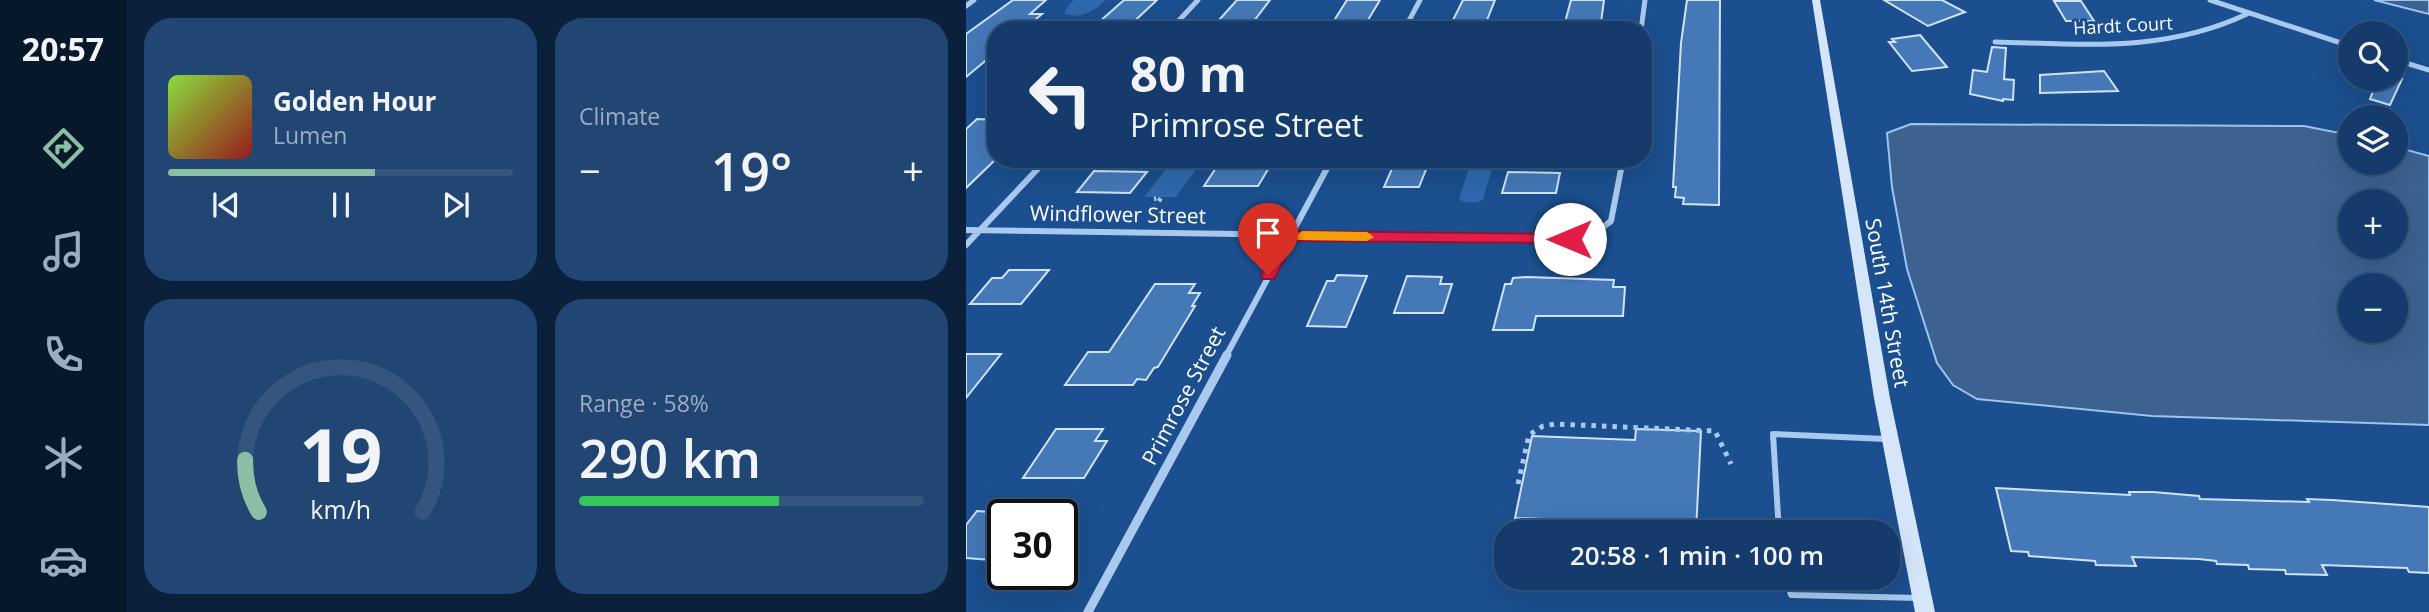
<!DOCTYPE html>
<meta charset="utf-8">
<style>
body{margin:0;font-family:"Open Sans",sans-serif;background:#214673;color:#f1f3f6;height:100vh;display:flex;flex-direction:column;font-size:26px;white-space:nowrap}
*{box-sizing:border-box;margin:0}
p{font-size:23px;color:#9dadc1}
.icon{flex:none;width:38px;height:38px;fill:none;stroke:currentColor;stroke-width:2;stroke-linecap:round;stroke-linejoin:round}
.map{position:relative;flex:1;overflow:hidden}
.sheet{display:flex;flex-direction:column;gap:18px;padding:18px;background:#0b203b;width:840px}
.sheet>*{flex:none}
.guide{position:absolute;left:21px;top:21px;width:665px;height:147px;border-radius:28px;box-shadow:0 7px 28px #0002,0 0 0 2px #33557e;background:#143b6b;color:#f1f3f6;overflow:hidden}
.controls{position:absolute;left:1372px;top:21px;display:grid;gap:14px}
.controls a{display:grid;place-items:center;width:70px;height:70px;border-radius:50%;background:#143b6b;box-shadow:0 7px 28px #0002,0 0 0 2px #33557e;font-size:35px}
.speed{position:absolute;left:21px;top:499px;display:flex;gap:14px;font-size:35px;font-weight:700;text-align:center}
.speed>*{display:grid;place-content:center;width:91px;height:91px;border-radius:50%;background:#143b6b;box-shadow:0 7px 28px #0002,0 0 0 2px #33557e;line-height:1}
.speed .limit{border:4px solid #111;border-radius:10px;background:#fff;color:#111}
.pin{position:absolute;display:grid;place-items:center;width:60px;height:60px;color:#fff;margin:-72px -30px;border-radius:50% 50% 50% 0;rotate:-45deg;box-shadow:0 0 7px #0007}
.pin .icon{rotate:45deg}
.me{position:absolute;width:77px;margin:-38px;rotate:270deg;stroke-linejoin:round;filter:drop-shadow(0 0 5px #0008)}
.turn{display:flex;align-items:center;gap:24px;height:147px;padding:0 28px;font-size:32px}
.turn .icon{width:91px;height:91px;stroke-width:2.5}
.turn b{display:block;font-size:49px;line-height:60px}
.big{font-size:52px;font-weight:600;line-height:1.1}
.sheet .widget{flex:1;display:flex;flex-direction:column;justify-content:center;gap:10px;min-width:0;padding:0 24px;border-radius:28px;background:#214673}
.sheet .dial{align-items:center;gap:0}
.dial svg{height:182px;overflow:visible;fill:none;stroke:#33557e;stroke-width:7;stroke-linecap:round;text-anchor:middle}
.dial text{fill:#f1f3f6;stroke:none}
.song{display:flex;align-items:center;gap:21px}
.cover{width:84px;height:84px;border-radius:10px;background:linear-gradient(135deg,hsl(90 70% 55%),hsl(0 70% 35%))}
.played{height:7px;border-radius:4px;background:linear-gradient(90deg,#8abfa5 60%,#33557e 60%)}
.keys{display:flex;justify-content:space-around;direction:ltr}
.heat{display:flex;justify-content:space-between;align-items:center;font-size:38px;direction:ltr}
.charge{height:10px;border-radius:5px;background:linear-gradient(90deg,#34c759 58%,#33557e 0)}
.sheet .tiles{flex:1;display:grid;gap:18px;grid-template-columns:repeat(2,1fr)}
.trip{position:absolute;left:528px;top:520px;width:406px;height:70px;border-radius:28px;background:#143b6b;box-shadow:0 7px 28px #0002,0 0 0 2px #33557e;font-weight:600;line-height:70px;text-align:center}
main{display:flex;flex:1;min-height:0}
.menu{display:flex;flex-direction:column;width:126px;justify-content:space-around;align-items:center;background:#08182b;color:#9dadc1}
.menu .icon{width:49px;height:49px}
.menu .active{color:#8abfa5}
.menu b{font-size:32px;color:#f1f3f6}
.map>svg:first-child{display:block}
.green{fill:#2e69ad}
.water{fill:#3c6290;stroke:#9cc4f0;stroke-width:2;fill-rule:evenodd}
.building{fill:#4478b7;stroke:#cfe3fa;stroke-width:2}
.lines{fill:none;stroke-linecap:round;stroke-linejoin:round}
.path-far1{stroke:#a9c9ee;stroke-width:4.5;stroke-dasharray:3.5 5;stroke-linecap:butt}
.path{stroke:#a9c9ee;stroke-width:5;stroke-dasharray:4.5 6;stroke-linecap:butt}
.lane{stroke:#a9c9ee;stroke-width:6}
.street-far2{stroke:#a9c9ee;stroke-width:5}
.street-far1{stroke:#a9c9ee;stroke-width:6}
.street{stroke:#a9c9ee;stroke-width:9}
.secondary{fill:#d6e6fa;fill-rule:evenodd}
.route{fill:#e11d48;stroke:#92132f;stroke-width:2}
.slow{fill:#f59e0b}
.labels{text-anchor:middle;stroke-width:6;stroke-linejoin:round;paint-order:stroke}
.far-street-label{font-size:18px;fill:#fff;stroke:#1b4f8f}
.street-label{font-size:21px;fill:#fff;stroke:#1b4f8f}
</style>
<main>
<nav class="menu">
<b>20:57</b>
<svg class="icon active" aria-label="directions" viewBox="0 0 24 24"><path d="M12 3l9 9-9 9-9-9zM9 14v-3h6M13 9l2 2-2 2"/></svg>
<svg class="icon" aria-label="music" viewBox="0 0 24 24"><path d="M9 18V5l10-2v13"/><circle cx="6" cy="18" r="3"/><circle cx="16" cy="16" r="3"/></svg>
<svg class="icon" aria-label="phone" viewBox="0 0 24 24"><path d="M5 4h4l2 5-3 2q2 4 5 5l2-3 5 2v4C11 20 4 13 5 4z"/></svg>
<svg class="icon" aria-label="climate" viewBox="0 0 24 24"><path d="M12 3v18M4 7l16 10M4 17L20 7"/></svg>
<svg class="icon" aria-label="car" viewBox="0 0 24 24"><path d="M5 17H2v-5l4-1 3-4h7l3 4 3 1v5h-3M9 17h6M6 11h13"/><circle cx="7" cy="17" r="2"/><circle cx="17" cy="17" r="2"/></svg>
</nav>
<section class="sheet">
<div class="tiles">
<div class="widget">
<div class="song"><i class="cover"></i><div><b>Golden Hour</b><p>Lumen</p></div></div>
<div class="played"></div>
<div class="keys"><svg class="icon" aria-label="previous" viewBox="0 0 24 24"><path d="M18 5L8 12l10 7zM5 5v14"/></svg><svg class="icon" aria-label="pause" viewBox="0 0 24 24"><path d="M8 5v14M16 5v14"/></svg><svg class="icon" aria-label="next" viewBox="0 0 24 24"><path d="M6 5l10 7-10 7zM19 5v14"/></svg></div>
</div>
<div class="widget"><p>Climate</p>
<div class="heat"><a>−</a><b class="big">19°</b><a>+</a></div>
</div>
<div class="widget dial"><svg viewBox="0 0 100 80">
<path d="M14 69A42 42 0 1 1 86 69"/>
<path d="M14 69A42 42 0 0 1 8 46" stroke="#8abfa5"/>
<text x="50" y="56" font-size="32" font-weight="700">19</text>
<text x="50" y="72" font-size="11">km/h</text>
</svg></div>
<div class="widget"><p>Range · 58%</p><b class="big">290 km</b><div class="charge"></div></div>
</div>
</section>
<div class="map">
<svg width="1463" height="612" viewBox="0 0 1463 612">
<rect width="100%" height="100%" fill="#1b4f8f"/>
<path class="green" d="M 108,0 L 140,0 C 127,12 115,19 98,14 L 101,7 Z
M 204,164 L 234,164 L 210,197 L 178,197 Z
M 503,168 L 526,168 L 517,200 C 511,203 498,204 493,199 Z"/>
<path class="water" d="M 1408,0 L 1463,0 L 1463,14 Z
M 945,124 L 1338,126 L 1384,135 L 1384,163 L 1430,163 L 1430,147 L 1463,156 L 1463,425 L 1186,416 L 1011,399 L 987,385 L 971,363 L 941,269 L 926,187 L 921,133 ZM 1384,201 L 1430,201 L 1430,247 L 1384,247 ZM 1384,285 L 1430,285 L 1430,331 L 1384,331 Z"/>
<path class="building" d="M 47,0 L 80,0 L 64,14 L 76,14 L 57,30 L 30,30 L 30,52 L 0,77 L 0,34 Z
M 158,0 L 191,0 L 159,30 L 124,30 Z
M 271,0 L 304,0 L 281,30 L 244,30 Z
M 381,0 L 414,0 L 396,30 L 362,30 Z
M 497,0 L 529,0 L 517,30 L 482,30 Z
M 605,0 L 638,0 L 634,30 L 597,30 Z
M 721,0 L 754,0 L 753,205 L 717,204 L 718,198 L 709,197 L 710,187 L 707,187 L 715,43 Z
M 918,0 L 976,0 L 999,12 L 962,26 Z
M 1088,1 L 1115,1 L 1128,21 L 1100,21 Z
M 954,35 L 981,67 L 946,71 L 923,42 L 929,42 L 926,39 Z
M 1026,47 L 1040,48 L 1038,79 L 1048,80 L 1047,100 L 1037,99 L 1037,101 L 1004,94 L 1007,70 L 1021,72 Z
M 1138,71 L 1152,91 L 1074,93 L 1074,75 Z
M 1412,79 L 1436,79 L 1424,105 L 1404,99 Z
M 11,119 L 30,120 L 30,159 L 0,188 L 0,129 Z
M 429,162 L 463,162 L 453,187 L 418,187 Z
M 252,165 L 304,166 L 292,186 L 238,186 Z
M 128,171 L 181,172 L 164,193 L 111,192 Z
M 542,172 L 594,173 L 590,193 L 536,193 Z
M 43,270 L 83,270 L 55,304 L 4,304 L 26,278 L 36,278 Z
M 371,275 L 401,276 L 380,327 L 341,326 L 361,281 L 368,281 Z
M 441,276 L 476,277 L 474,284 L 486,284 L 477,313 L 428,313 Z
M 561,277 L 648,280 L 647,287 L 659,287 L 657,316 L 570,316 L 567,330 L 527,330 L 539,284 L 545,284 L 547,278 Z
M 189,284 L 229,284 L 223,293 L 234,293 L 226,306 L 229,306 L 192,367 L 188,368 L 180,380 L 171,379 L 167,385 L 99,385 L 122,352 L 143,352 Z
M 0,354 L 35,354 L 0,398 Z
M 90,429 L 137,429 L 129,441 L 141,441 L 118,478 L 57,478 Z
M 670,429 L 735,431 L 730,532 L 658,532 L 659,522 L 549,518 L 566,436 L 669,440 Z
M 1030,488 L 1164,495 L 1163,492 L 1187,492 L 1233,496 L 1234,499 L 1343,502 L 1341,499 L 1366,500 L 1463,507 L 1463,573 L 1443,572 L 1441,568 L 1356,565 L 1361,575 L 1320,574 L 1319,570 L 1283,569 L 1282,565 L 1251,564 L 1250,561 L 1233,559 L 1166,557 L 1170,566 L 1130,565 L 1129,561 L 1063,556 L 1062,552 L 1045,551 Z
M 11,511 L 37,513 L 37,561 L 0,558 L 0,525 Z"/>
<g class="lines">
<path class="path-far1" d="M 183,215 L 195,198 L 188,199"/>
<path class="path" d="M 552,484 L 563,435 L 577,426 L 589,424 L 749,431 L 765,464"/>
<path class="lane" d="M 813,532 L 807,434 L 920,439
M 820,578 L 825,595 L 953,598"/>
<path class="street-far2" d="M 1244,0 L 1384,46
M 0,6 L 8,0
M 204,30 L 232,0
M 438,30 L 454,0
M 675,30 L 679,0
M 1029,42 C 1118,44 1198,53 1281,14
M 1430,60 L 1463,70"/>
<path class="street-far1" d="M 0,230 L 604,239 L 628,234 L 645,221 L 657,159
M 0,245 L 81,159
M 260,356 L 366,159"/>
<path class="street" d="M 122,612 L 261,355"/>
<path class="secondary" d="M 846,0 L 854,0 L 924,398 L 969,612 L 949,612 L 908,398 Z"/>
</g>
<path class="route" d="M 323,231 L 604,234 L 611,239 L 604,243 L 328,241 L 308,279 L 297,279 L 295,275 L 318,233 Z"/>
<path class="slow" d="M 336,231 L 401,232 L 408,237 L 401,241 L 331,240 L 329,236 Z"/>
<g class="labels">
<g class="far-street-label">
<text transform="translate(1157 26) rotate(-3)" y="6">Hardt Court</text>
</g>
<g class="street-label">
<text transform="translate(152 215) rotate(1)" y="7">Windflower Street</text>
<text transform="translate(921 303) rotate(80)" y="7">South 14th Street</text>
<text transform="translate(218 396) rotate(-62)" y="7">Primrose Street</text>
</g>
</g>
</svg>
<div class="controls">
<a><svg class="icon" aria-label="search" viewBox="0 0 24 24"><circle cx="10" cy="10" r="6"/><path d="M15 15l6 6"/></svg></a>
<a><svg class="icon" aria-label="layers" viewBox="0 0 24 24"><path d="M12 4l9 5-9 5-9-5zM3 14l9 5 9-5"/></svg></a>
<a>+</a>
<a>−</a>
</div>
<div class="speed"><div class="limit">30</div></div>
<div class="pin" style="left:302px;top:275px;background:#d93025"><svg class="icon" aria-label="arrive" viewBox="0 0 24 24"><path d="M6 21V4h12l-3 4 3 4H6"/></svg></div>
<svg class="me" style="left:604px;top:239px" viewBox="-20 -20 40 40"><circle r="19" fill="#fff"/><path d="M0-13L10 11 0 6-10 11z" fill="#e11d48"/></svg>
<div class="trip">20:58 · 1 min · 100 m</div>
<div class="guide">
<div class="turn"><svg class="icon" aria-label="left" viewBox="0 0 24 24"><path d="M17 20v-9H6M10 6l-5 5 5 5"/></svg><div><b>80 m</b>Primrose Street</div></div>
</div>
</div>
</main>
